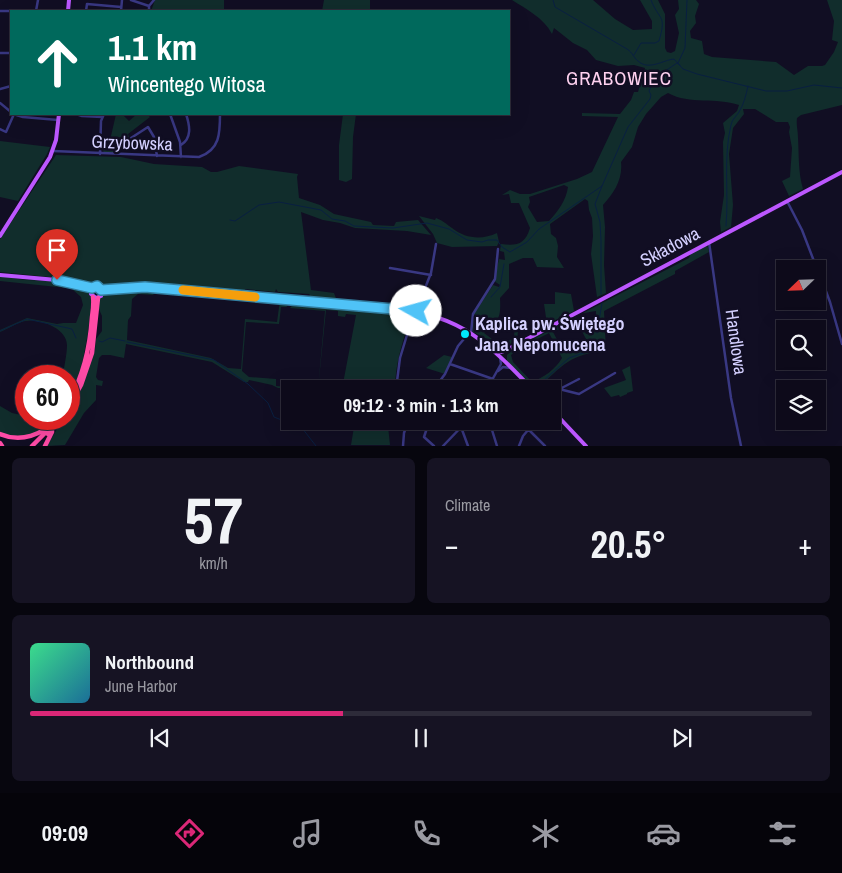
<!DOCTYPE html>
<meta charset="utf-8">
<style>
body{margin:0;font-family:"Archivo Narrow",sans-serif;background:#161323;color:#f1f3f6;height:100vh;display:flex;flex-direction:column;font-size:19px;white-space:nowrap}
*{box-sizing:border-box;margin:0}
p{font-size:16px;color:#9a9aa2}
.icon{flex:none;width:28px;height:28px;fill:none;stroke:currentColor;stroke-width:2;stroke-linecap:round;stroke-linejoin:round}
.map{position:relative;height:446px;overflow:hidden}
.drawer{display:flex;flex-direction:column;gap:12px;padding:12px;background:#07060e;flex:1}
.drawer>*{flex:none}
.banner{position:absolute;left:10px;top:10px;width:500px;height:105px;border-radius:0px;box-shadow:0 5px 20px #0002,0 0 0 1px #2d2b39;background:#00695c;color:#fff;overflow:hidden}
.needle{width:32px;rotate:247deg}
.buttons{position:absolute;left:776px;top:260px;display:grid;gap:10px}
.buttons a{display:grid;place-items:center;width:50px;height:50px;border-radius:0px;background:#0d0a1a;box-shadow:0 5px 20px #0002,0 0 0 1px #2d2b39;font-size:25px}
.speed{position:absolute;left:15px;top:365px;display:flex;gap:10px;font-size:25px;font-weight:700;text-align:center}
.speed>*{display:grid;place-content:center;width:65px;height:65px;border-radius:50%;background:#0d0a1a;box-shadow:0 5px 20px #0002,0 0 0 1px #2d2b39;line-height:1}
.speed .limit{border:8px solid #d22;background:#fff;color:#111}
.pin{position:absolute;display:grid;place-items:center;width:42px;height:42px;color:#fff;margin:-51px -21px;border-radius:50% 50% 50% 0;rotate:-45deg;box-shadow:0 0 5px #0007}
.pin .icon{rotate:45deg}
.me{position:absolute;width:55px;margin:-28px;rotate:277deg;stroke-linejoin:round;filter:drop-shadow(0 0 4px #0008)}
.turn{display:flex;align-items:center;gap:18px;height:105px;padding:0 15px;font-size:22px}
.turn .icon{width:65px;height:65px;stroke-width:2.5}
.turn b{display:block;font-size:35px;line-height:42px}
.big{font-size:38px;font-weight:800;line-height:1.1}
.drawer .tile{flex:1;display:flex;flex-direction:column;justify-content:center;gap:8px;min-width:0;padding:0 18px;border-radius:8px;background:#161323}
.drawer .dial{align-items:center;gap:0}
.dial b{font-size:65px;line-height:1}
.song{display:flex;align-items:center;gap:15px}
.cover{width:60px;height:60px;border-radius:8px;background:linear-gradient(135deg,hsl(150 70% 55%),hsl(200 70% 35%))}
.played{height:5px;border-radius:2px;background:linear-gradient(90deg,#db2777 40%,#2d2b39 40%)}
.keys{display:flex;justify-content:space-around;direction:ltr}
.heat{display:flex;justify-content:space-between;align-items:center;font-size:28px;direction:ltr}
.drawer .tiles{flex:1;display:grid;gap:12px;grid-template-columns:1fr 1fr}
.tile:last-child{grid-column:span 2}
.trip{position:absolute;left:281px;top:380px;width:280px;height:50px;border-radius:0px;background:#0d0a1a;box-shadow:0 5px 20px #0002,0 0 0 1px #2d2b39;font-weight:800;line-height:50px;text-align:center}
.tabs{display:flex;height:80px;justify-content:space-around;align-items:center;background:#05040a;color:#9a9aa2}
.tabs .icon{width:35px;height:35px}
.tabs .active{color:#db2777}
.tabs b{font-size:22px;color:#f1f3f6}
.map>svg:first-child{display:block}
.green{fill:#112d2c;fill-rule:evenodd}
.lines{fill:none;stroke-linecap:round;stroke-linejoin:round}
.stream{stroke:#091f41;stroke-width:1}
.minor{stroke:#393883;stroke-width:2.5}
.major{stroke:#bc57ff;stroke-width:4}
.highway{stroke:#ff4ba6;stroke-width:4.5}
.route-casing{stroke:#337fa1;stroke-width:12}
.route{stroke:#4fc3f7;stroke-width:9}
.slow{stroke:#f59e0b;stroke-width:9}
.poi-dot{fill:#00e8fb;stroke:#110e23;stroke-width:2}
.labels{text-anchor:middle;stroke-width:5;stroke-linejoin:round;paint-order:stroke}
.street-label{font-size:18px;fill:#d4d0ff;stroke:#110e23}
.poi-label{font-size:18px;font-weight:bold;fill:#d4d0ff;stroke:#110e23;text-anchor:start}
.neighbourhood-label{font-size:19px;letter-spacing:1px;fill:#ffd2f0;stroke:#110e23}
</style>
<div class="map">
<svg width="842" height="446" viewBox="0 0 842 446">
<rect width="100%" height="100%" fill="#110e23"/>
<path class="green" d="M 155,0 L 224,0 L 224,11 L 151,11 Z
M 324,0 L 370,0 L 370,11 L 322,11 Z
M 512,0 L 593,0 L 615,19 L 633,30 L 652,29 L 652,21 L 640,0 L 658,0 L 665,14 L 665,48 L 667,52 L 671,53 L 675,51 L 679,33 L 675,15 L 679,9 L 678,0 L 696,0 L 699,4 L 695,16 L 696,23 L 690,31 L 691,38 L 702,41 L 704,54 L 712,57 L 776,62 L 794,75 L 808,66 L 822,66 L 825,65 L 834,52 L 838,42 L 832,40 L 834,21 L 827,0 L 842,0 L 842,105 L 801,115 L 797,118 C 796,125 798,131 798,138 C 799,154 798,173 803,189 L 789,196 L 782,181 L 790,177 L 792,148 L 789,132 L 790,127 L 788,122 L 776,122 L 755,109 L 743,109 L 744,114 L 733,128 L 729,154 L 733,205 L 731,227 L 721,232 L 720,222 L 724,195 L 723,142 L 725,133 L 723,123 L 737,111 L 739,105 C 716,97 690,105 668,93 L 661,97 L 646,114 L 638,127 L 632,147 L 621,162 C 623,179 614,193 603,205 L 605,227 L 604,265 L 606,293 L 597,297 L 591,254 L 593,236 L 592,218 L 589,210 L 588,201 L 585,199 L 550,224 L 551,234 L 556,238 L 558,246 L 557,257 L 564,268 L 537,267 L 533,258 L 523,258 L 509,264 L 509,288 L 500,298 C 501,318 499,321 484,333 L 500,345 L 514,338 L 515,322 L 519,322 L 517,340 L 499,350 L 487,339 L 473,332 L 472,319 L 474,314 L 493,285 L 499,287 L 500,285 L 494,281 L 499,259 L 505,260 L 504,252 L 500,251 L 501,244 C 516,246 525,245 530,228 L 519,203 L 511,203 L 509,194 L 502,195 L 510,190 L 520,194 L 530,194 L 577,179 L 592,172 L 618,117 L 582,116 L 582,113 L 620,114 L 631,100 L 634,92 L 638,92 L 645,68 L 634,65 L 618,66 L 596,60 L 587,50 L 573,43 L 554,28 L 552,34 C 544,18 526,9 512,0 ZM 564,185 L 568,187 C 566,201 558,211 549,221 L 537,222 L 528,207 L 530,202 L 529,197 Z
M 116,114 L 122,114 L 129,121 L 137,114 L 147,114 L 150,117 L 128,134 L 130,141 L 114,143 L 113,153 L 104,152 L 102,150 L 102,147 L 109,145 Z
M 343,114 L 356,114 L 353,137 L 352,179 L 346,182 L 339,180 L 339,145 Z
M 0,141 L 50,147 L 47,154 L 18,201 L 0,197 Z
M 56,155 L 121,157 L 154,164 L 202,167 L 211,172 L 217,172 L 239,166 L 298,174 L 297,177 L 299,198 L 320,205 L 334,214 L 371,222 L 373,225 L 394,226 L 396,222 L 418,220 L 431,235 L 407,231 L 355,228 L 340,223 L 323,220 L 301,212 L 311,290 L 334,293 L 337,301 L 415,309 L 279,297 L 279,295 L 308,297 L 310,295 L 309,294 L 278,292 L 276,289 L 275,292 L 245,289 L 245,292 L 276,295 L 266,296 L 139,285 L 102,288 L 98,285 L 91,287 L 59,278 L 0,272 L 0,239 Z
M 419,216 L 435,220 L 436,218 C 444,221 446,224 452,228 C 466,239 482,240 497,233 L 499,242 L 497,246 L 452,247 L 437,243 L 433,234 Z
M 706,246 L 708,247 L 709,252 L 675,271 L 675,274 L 604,311 L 606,351 C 570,354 563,365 538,388 L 535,388 L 507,361 L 507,355 L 515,347 L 556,325 L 558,325 L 516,348 L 558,326 L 560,329 L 553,332 L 563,351 L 586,339 L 576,320 L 563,327 L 562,325 L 576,317 L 586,334 L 593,333 L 596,329 L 596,311 L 583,313 L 689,258 L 691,253 ZM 549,333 L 562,358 C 556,369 543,378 532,382 L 513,362 L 511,355 L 520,348 Z
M 0,276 L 25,280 L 54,281 L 68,285 L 87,291 L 92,298 L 88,333 L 81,370 L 69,398 L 69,376 L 63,376 C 64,366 67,355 67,345 C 67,328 39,318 25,321 C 16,323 8,329 0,332 L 0,330 L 27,318 L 57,324 L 63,323 L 76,323 L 83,305 L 81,297 L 72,289 L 67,288 L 0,281 Z
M 135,288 L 157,290 L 153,295 L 138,294 L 132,299 L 131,316 L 128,320 L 127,340 L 211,358 L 228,368 L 241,369 L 245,319 L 277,322 L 280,300 L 286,304 L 287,307 L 281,307 L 279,324 L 246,322 L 242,371 L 249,377 L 276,379 L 276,386 L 315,389 L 278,388 L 272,385 L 249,380 L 248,382 L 244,382 L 212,362 L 126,344 L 124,358 L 110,355 L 102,355 L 99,358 L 96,377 L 98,380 L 103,381 L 102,386 L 96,385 L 96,400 L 84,413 L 65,445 L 47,446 L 63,419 L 69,419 L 69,410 L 86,374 L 95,349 L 96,339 L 102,331 L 102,316 L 98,307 L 98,301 L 103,294 Z
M 555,292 L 571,294 L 574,311 L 547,324 L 544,304 L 555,304 Z
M 299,302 L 413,313 C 404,335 395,363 395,389 L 342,389 L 356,315 L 346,314 L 345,317 L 338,316 L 338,311 L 326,310 L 318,389 L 325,311 L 290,308 L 294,303 Z
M 444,355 L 452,357 L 445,374 L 426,368 Z
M 630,366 L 633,391 L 627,393 L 627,394 L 620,397 L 619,395 L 611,397 L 604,388 L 626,380 L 622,370 Z
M 0,406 L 12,413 L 26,416 L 26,419 L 54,419 C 37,436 23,439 0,433 Z
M 355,421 L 395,421 L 395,424 L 388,426 L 390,445 L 351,445 Z"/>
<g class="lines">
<path class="stream" d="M 553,0 L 555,7 L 627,49 C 633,53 633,57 638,61 C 649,71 663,60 674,59 L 683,69 L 697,74 L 766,91 L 787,91 L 814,85 L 842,88
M 634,55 L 641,43 L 655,43 L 659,41 C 667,14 659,21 651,0
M 678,63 L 685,48 L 687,0
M 230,220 L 235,221 L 259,205 L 279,202 L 321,210 L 332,219 L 345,221 L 354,226 L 393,228 L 427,223 L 449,229 L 467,240 L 482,242 L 488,240 L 497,240 L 502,247 L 510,252 L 527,242 L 539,229 L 602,186 L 628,127 L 650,99 L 651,95 L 649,91 L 655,78 L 677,63 L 680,65
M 726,226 C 729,192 723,158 731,125 C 732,119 736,117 739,112 C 744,104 746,95 748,86
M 601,294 L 601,240 L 600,222 L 595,204 L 602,186
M 491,297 L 500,287 L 504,264
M 0,331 L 27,319 L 72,329 L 76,338
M 597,333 L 602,303
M 99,341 L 102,342 L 110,338 L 125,341
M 127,342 L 214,360 L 248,384 L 268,403 L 274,417 L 302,428 L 316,446
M 543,381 L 569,358 L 589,351 L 593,341"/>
<path class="minor" d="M 131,0 L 149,6
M 0,11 L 11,11
M 36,11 L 38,0
M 86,11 L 87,4 L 121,7
M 121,11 L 122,0
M 149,11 L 149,6 L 154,0
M 0,53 L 11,53
M 0,89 L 11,86
M 0,103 L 11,112
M 13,114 L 23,117 L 58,120
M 76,114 L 82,116 L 102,117
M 170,114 L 180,142 L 181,157
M 0,129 L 6,132 L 14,114
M 131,138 L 148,127 L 154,137 L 157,156
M 181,145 C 192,138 190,126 186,114
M 53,151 L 199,157 C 220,150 220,133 220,114
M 100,154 L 101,121 L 104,114
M 787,201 L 802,230 L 817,269
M 709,242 L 731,398 L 741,446
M 390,268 L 431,275
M 818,270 L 830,302 L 842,344
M 416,311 L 431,273 L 436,244
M 471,333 L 473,314 L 495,279 L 498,249
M 450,364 L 493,379
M 498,371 L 503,367 L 511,368
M 396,383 L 415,389
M 396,389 L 400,358 L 414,312
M 434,389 L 445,374 L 458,346 L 469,333
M 487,389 L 501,364 L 500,357
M 559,389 L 579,394 L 615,373
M 552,393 L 579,379
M 398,421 L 404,430
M 411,421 L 427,428 L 424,437 L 434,446
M 496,421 L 492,430 L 497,446
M 461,427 L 468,446
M 528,429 L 545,446
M 403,446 L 404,433 L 408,421
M 443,446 L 467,421
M 519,446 L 523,436 L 534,423"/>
<path class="major" d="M 68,11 L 69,0
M 0,236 L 50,157 L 56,140 L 59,114
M 0,275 L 57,280 L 92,288 L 97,287 L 101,290 L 145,287 L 396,309 C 461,315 489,344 532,389
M 92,288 L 91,294 L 96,298 L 101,296 L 102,293 L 110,291
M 497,351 L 502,352 L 512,347 L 842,172
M 552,410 L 586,446"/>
<path class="highway" d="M 69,401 C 84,375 90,347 92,317 C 93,310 94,304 93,297
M 69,407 L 81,385 L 92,353 L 98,298
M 0,434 C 21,443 42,435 57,419
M 48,434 L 61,419
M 0,443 L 2,446
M 32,446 L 48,430
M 45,446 L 52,432"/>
</g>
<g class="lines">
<g class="route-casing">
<path id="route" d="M 57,280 L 92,288 L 97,286 L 101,290 L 145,287 L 416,311"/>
</g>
<use href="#route" class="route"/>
<path class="slow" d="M 183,290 L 255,297"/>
</g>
<circle class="poi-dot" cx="465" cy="334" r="5"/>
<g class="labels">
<g class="street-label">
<text transform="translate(132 143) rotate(2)" y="6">Grzybowska</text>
<text transform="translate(670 247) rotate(-28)" y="6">Składowa</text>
<text transform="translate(736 342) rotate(82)" y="6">Handlowa</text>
</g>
<g class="poi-label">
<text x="475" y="330">Kaplica pw. Świętego<tspan x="475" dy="21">Jana Nepomucena</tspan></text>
</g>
<g class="neighbourhood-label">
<text x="619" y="85">GRABOWIEC</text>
</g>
</g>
</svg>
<div class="buttons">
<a><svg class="needle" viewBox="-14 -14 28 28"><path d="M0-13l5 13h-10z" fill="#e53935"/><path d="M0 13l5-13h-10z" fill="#9a9aa2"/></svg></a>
<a><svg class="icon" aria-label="search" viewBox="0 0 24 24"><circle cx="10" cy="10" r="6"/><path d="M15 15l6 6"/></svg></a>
<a><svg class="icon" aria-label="layers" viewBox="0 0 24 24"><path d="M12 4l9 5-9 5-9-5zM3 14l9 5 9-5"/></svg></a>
</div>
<div class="speed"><div class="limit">60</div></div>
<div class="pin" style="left:57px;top:280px;background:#d93025"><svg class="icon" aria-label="arrive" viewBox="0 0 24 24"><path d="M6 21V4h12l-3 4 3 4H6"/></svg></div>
<svg class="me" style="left:416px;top:311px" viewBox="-20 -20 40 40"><circle r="19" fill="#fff"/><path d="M0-13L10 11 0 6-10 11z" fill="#4fc3f7"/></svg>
<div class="trip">09:12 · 3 min · 1.3 km</div>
<div class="banner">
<div class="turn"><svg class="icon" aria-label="ahead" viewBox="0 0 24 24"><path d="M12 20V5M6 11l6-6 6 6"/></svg><div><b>1.1 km</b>Wincentego Witosa</div></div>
</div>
</div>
<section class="drawer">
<div class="tiles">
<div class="tile dial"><b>57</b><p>km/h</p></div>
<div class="tile"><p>Climate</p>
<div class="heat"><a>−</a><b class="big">20.5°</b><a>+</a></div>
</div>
<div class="tile">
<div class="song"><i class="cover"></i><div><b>Northbound</b><p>June Harbor</p></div></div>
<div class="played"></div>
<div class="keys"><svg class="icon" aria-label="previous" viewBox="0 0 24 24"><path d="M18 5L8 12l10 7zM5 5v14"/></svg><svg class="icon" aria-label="pause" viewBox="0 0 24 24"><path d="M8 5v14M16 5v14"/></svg><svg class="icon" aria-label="next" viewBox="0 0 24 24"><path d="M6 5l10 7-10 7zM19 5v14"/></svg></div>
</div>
</div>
</section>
<nav class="tabs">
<b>09:09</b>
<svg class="icon active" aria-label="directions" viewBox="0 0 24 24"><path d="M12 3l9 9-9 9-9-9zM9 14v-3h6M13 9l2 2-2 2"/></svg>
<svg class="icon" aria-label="music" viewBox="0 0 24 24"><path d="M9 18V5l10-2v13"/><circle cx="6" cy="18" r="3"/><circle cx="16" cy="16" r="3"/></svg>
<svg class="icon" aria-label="phone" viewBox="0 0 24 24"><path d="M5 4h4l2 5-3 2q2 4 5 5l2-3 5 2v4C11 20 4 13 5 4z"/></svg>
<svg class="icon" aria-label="climate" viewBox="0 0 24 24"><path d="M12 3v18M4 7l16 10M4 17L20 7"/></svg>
<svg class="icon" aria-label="car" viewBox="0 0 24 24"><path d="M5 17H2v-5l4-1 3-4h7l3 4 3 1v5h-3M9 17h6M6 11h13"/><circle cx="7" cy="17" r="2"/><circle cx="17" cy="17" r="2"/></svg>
<svg class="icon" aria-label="filters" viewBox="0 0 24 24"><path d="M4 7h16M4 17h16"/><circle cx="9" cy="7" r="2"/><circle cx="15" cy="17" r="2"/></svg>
</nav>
